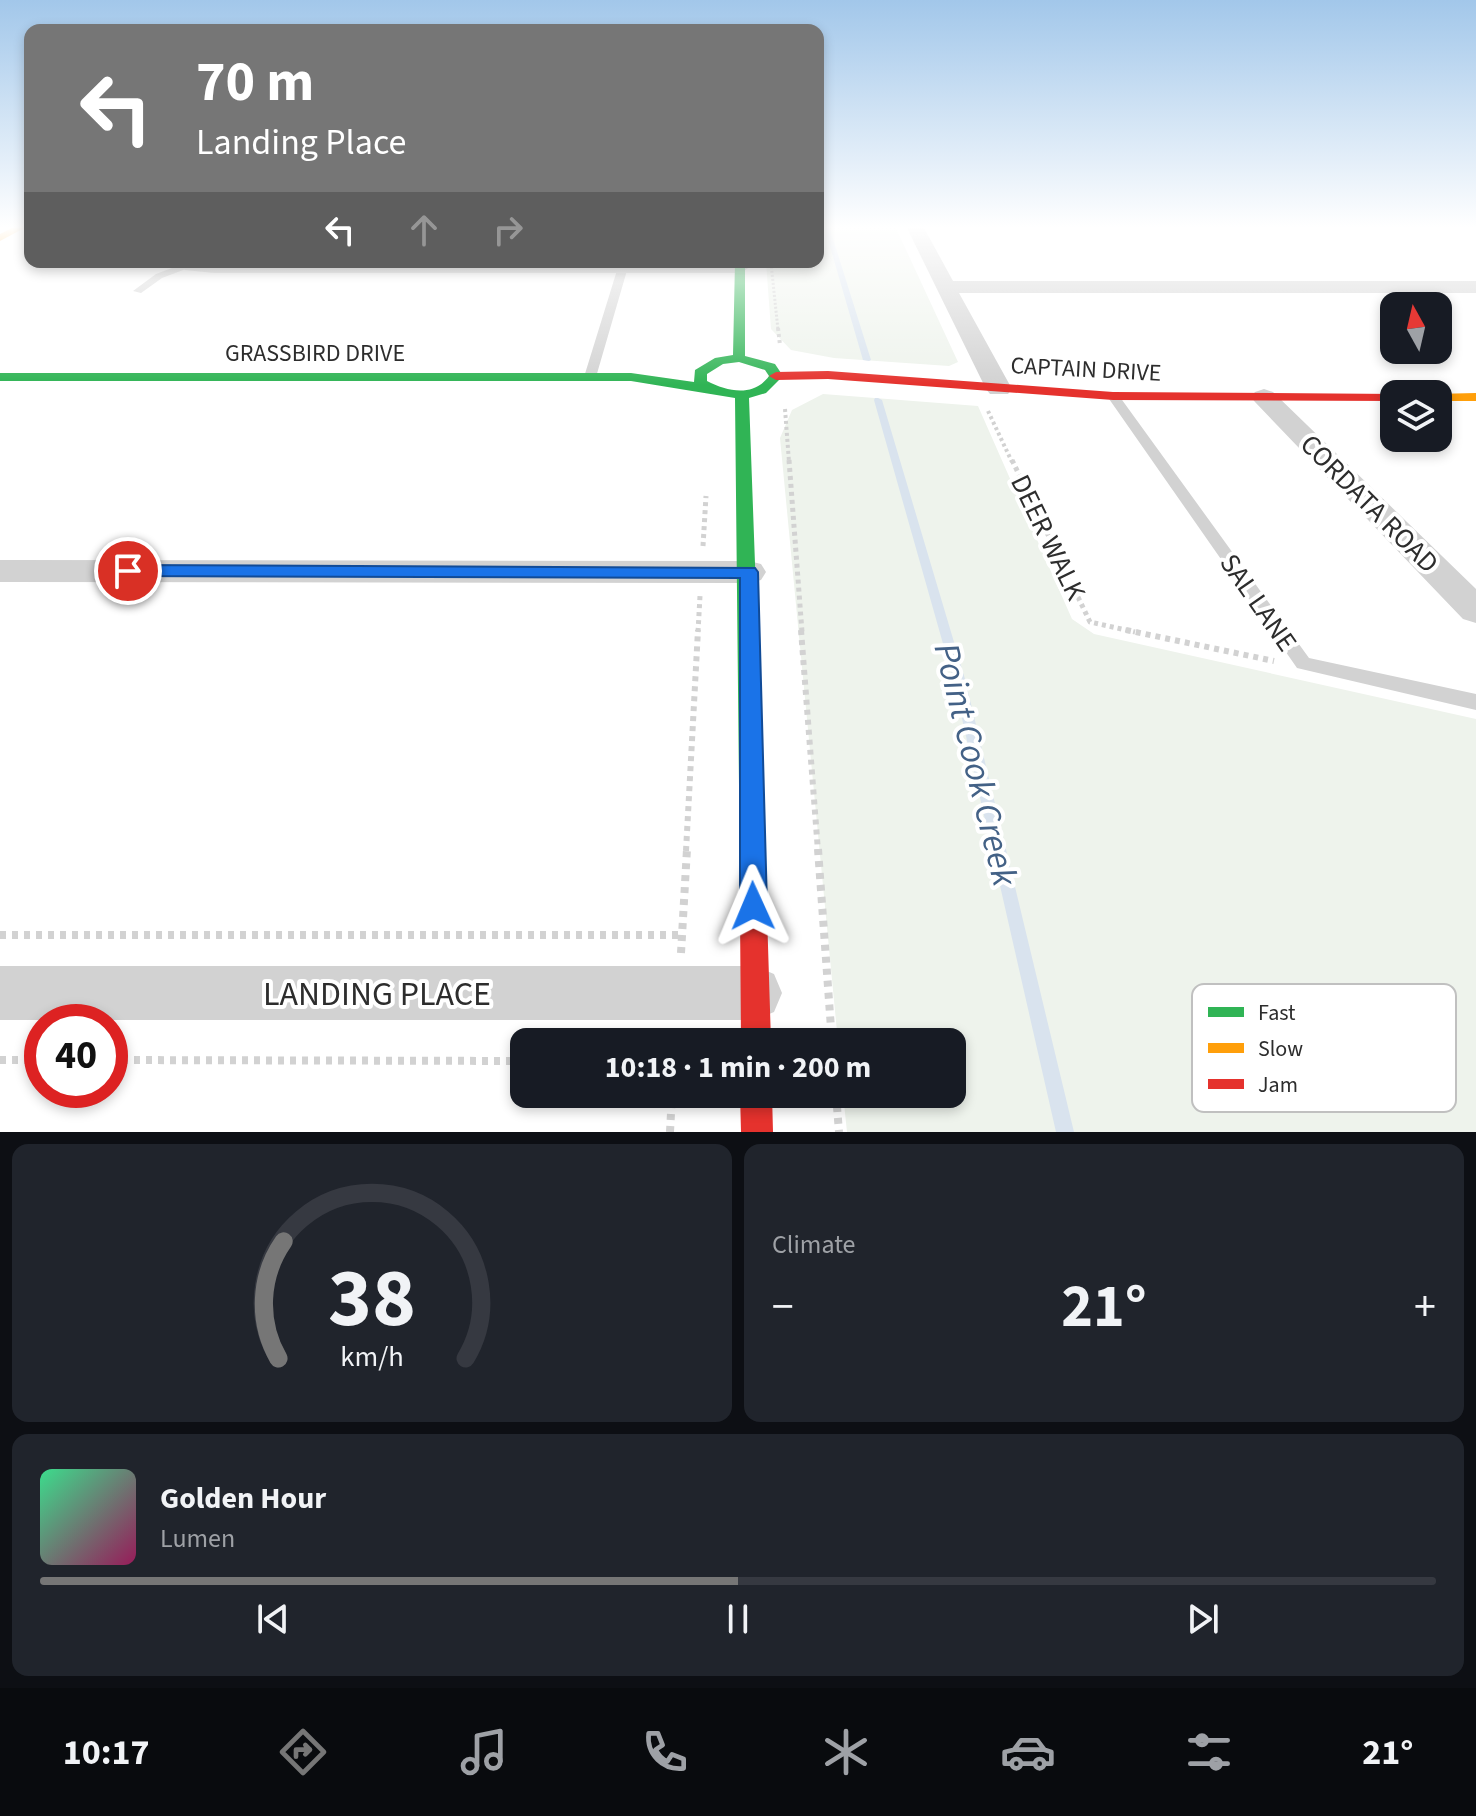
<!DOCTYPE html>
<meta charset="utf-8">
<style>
body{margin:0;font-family:"Source Sans 3",sans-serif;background:#20242c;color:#f1f3f6;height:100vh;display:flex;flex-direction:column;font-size:30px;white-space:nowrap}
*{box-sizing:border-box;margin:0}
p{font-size:26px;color:#9ea1a6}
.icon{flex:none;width:44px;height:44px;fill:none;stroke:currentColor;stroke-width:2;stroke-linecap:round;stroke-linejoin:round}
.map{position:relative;height:1132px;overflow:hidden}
.side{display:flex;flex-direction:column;gap:12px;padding:12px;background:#0d0f14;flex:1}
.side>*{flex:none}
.hud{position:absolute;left:24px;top:24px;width:800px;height:244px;border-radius:16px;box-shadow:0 4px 12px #0003;background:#767676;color:#fff;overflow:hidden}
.needle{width:52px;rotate:352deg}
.tools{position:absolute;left:1380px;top:292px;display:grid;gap:16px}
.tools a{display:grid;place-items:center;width:72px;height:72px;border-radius:16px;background:#171b24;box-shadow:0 4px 12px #0003;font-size:40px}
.speed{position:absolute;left:24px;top:1004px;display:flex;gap:16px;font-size:40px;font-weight:700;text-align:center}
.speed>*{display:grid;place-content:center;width:104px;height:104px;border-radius:50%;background:#171b24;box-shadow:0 4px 12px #0003;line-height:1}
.speed .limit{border:12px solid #d22;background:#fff;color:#111}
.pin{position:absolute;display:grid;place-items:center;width:68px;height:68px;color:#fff;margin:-34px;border:4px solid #fff;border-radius:50%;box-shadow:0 2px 8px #0007}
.me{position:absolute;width:88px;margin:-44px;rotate:359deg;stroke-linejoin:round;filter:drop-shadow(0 0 6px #0008)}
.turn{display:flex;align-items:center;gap:28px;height:168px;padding:0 40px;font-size:36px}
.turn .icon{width:104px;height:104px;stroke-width:2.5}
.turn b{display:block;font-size:56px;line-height:68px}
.lanes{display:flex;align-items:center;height:76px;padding:0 40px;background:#0003;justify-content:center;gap:40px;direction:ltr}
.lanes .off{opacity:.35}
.big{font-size:60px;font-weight:700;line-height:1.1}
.side .widget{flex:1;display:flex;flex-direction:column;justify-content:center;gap:12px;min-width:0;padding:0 28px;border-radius:16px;background:#20242c}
.side .dial{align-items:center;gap:0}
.dial svg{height:208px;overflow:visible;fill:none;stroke:#363941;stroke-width:7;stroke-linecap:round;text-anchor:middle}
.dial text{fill:#f1f3f6;stroke:none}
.song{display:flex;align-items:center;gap:24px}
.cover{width:96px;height:96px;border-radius:12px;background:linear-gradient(135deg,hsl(150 70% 55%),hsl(330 70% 35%))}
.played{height:8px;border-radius:4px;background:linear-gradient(90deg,#767676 50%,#363941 50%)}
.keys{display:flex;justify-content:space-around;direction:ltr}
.heat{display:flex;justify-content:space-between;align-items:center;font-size:44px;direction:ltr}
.side .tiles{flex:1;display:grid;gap:12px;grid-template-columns:1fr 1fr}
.widget:last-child{grid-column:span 2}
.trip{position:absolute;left:510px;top:1028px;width:456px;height:80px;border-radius:16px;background:#171b24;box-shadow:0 4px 12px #0003;font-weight:700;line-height:80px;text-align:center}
.tab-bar{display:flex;height:128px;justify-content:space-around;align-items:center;background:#090b0e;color:#9ea1a6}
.tab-bar .icon{width:56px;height:56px}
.tab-bar .current{color:#767676}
.tab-bar b{font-size:36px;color:#f1f3f6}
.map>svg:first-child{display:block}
.green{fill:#eef3ec}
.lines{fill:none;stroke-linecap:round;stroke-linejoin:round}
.stream{fill:#d9e3ee;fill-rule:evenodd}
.path-far4{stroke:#d2d2d2;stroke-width:3;stroke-dasharray:2 2;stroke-linecap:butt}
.path-far3{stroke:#d2d2d2;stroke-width:4;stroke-dasharray:3 3;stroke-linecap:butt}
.path-far2{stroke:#d2d2d2;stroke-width:5;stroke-dasharray:4 4;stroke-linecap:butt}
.path-far1{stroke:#d2d2d2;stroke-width:6;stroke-dasharray:5 5;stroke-linecap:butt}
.path{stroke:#d2d2d2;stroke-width:8;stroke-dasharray:6 6;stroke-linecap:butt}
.lane{fill:#d2d2d2;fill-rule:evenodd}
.street{fill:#d2d2d2;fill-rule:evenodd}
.fast{fill:#30b455;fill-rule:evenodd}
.slow{fill:#ff9f0a;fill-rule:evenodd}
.jam{fill:#e5322d;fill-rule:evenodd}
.route{fill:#1a73e8;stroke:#114b97;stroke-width:2}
.labels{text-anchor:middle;stroke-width:8;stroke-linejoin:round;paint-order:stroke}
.far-street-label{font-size:24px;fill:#2d2d2d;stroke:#fff}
.street-label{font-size:28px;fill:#2d2d2d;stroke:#fff}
.near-street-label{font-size:34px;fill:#2d2d2d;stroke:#fff}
.near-water-label{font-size:36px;font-style:italic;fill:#436186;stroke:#fff}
.key{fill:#fff;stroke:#c0c0c0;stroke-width:2}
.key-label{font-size:22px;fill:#2d2d2d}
</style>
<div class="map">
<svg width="1476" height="1132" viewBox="0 0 1476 1132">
<rect width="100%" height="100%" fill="#fff"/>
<path class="green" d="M 818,226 L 895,226 L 958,362 L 949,366 L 834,358 L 791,350 L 771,329 L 766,262 L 818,262 Z
M 823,394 L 978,406 L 1072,619 L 1094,634 L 1476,719 L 1476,1132 L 847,1132 L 843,1094 L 952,1094 L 952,1042 L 838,1042 L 780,438 L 792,410 Z"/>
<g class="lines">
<path class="stream" d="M 824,226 L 829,226 L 871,360 L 869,361 L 863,360 Z
M 875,398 L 878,398 L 882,400 L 965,679 L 1074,1132 L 1056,1132 L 953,679 L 874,400 Z"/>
<path class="path-far4" d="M 771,263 L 778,330"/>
<path class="path-far3" d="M 778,328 L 780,345
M 785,409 L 789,462
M 988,411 L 1012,462"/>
<path class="path-far2" d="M 789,460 L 802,632
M 1012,460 L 1090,622 L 1135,632
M 703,546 L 706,496
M 698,632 L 700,596"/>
<path class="path-far1" d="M 801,630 L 818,851
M 1126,630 L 1274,661
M 686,851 L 698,630"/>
<path class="path" d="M 818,849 L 832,1042
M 0,935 L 681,935
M 681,953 L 687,849
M 0,1060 L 42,1060
M 110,1060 L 524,1061
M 836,1094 L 839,1132
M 670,1132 L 672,1094"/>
<path class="lane" d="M 188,262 L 191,263 L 191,267 L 162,278 L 141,293 L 133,291 L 156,274 Z
M 623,264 L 628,267 L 596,377 L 586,379 L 584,377 L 618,267 Z
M 1113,392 L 1117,393 L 1309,658 L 1476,694 L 1476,710 L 1297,668 L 1107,396 Z"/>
<path class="street" d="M 906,226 L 923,226 L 953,281 L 1476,281 L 1476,293 L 959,293 L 1012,389 L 1008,394 L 990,394 L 986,389 Z
M 176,262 L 743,262 L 750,267 L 740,273 L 214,273 L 185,270 Z
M 1264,389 L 1273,392 L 1476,589 L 1476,623 L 1463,619 L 1255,402 L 1251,397 L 1255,392 Z
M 0,560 L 749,561 L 761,564 L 766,572 L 761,580 L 749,583 L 0,582 Z
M 0,966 L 755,966 L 774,974 L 782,993 L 774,1012 L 755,1020 L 0,1020 Z"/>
<path class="fast" d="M 735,262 L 745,262 L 745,356 L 775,364 L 783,376 L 766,393 L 749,398 L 763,785 L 759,792 L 751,795 L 743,792 L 739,785 L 735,398 L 631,381 L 0,381 L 0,373 L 631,373 L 694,382 L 695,370 L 715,358 L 733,355 ZM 739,362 L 765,370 L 769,376 C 754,397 728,392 707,381 L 707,374 L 723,364 Z"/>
<path class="slow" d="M 16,226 L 28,226 L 0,241 L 0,234 Z
M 1476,393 L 1476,401 L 1438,401 L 1438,394 L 1434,394 Z"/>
<path class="jam" d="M 828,371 L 1113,392 L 1398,394 L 1394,394 L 1394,401 L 1113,400 L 828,379 L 776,380 L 769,376 L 776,372 Z
M 751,775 L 759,778 L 763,785 L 771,1042 L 741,1042 L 739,785 L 743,778 Z
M 740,1094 L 772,1094 L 773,1132 L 741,1132 Z"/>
</g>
<linearGradient id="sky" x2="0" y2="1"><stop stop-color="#a2c7ea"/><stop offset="0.59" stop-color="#fff"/><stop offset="1" stop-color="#fff" stop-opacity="0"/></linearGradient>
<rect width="1476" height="385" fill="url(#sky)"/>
<path class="route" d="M 128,565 L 755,568 L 758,572 L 767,906 L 763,915 L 753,919 L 744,915 L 740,906 L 740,578 L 121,576 L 118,571 L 121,567 Z"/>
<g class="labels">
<g class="far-street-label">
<text x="315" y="361">GRASSBIRD DRIVE</text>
<text transform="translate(1086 369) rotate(3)" y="8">CAPTAIN DRIVE</text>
</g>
<g class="street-label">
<text transform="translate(1370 503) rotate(45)" y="10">CORDATA ROAD</text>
<text transform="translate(1049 537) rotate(64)" y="10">DEER WALK</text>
<text transform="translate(1259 602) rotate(55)" y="10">SAL LANE</text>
</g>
<g class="near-street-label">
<text x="377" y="1005">LANDING PLACE</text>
</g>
<g class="near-water-label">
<text transform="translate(977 764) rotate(76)" y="13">Point Cook Creek</text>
</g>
</g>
<rect x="1192" y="984" width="264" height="128" rx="12" class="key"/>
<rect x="1208" y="1007" width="36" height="10" fill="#30b455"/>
<rect x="1208" y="1043" width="36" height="10" fill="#ff9f0a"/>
<rect x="1208" y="1079" width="36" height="10" fill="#e5322d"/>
<g class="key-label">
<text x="1258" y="1020">Fast</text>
<text x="1258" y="1056">Slow</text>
<text x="1258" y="1092">Jam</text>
</g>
</svg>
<div class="tools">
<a><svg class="needle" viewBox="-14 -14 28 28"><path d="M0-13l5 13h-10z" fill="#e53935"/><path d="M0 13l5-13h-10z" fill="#9ea1a6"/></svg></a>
<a><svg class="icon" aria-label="layers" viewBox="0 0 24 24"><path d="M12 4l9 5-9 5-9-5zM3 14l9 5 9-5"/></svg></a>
</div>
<div class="speed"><div class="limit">40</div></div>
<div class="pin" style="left:128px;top:571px;background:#d93025"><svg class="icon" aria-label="arrive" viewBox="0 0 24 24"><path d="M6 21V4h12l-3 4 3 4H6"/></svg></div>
<svg class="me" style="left:753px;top:906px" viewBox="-20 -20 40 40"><path d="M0-17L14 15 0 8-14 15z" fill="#1a73e8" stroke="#fff" stroke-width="4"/></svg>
<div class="trip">10:18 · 1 min · 200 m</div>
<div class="hud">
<div class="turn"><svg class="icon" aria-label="left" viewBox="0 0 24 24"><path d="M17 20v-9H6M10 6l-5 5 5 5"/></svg><div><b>70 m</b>Landing Place</div></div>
<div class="lanes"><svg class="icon" aria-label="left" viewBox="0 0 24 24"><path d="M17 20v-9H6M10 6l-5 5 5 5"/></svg><svg class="icon off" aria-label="ahead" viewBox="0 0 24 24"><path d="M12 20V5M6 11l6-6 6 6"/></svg><svg class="icon off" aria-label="right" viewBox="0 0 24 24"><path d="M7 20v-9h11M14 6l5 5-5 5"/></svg></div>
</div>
</div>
<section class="side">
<div class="tiles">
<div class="widget dial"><svg viewBox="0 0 100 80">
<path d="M14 69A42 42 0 1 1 86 69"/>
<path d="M14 69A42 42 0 0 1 16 24" stroke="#767676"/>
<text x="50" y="56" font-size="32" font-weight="700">38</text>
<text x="50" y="72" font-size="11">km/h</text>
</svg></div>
<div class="widget"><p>Climate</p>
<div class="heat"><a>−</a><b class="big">21°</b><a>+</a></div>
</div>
<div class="widget">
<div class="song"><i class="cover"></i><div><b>Golden Hour</b><p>Lumen</p></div></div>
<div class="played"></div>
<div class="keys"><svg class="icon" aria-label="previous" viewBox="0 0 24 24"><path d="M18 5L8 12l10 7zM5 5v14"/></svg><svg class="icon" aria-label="pause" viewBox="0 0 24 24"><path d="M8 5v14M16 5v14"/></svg><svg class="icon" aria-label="next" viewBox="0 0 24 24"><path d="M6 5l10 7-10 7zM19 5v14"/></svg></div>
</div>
</div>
</section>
<nav class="tab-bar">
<b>10:17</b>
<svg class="icon current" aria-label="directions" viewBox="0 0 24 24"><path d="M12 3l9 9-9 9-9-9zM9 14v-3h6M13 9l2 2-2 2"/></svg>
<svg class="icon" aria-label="music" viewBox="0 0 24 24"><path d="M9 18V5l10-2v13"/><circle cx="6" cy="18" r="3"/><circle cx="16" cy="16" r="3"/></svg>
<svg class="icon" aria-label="phone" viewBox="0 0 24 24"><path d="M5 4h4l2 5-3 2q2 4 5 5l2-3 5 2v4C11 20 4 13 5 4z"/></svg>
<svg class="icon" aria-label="climate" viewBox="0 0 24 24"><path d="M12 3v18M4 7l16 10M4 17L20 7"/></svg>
<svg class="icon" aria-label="car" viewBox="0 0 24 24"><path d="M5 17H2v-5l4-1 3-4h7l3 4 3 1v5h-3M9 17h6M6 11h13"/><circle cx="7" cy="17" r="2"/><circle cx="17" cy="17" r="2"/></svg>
<svg class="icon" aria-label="filters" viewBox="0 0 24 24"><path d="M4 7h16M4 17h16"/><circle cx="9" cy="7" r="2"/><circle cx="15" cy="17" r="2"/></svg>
<b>21°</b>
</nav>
